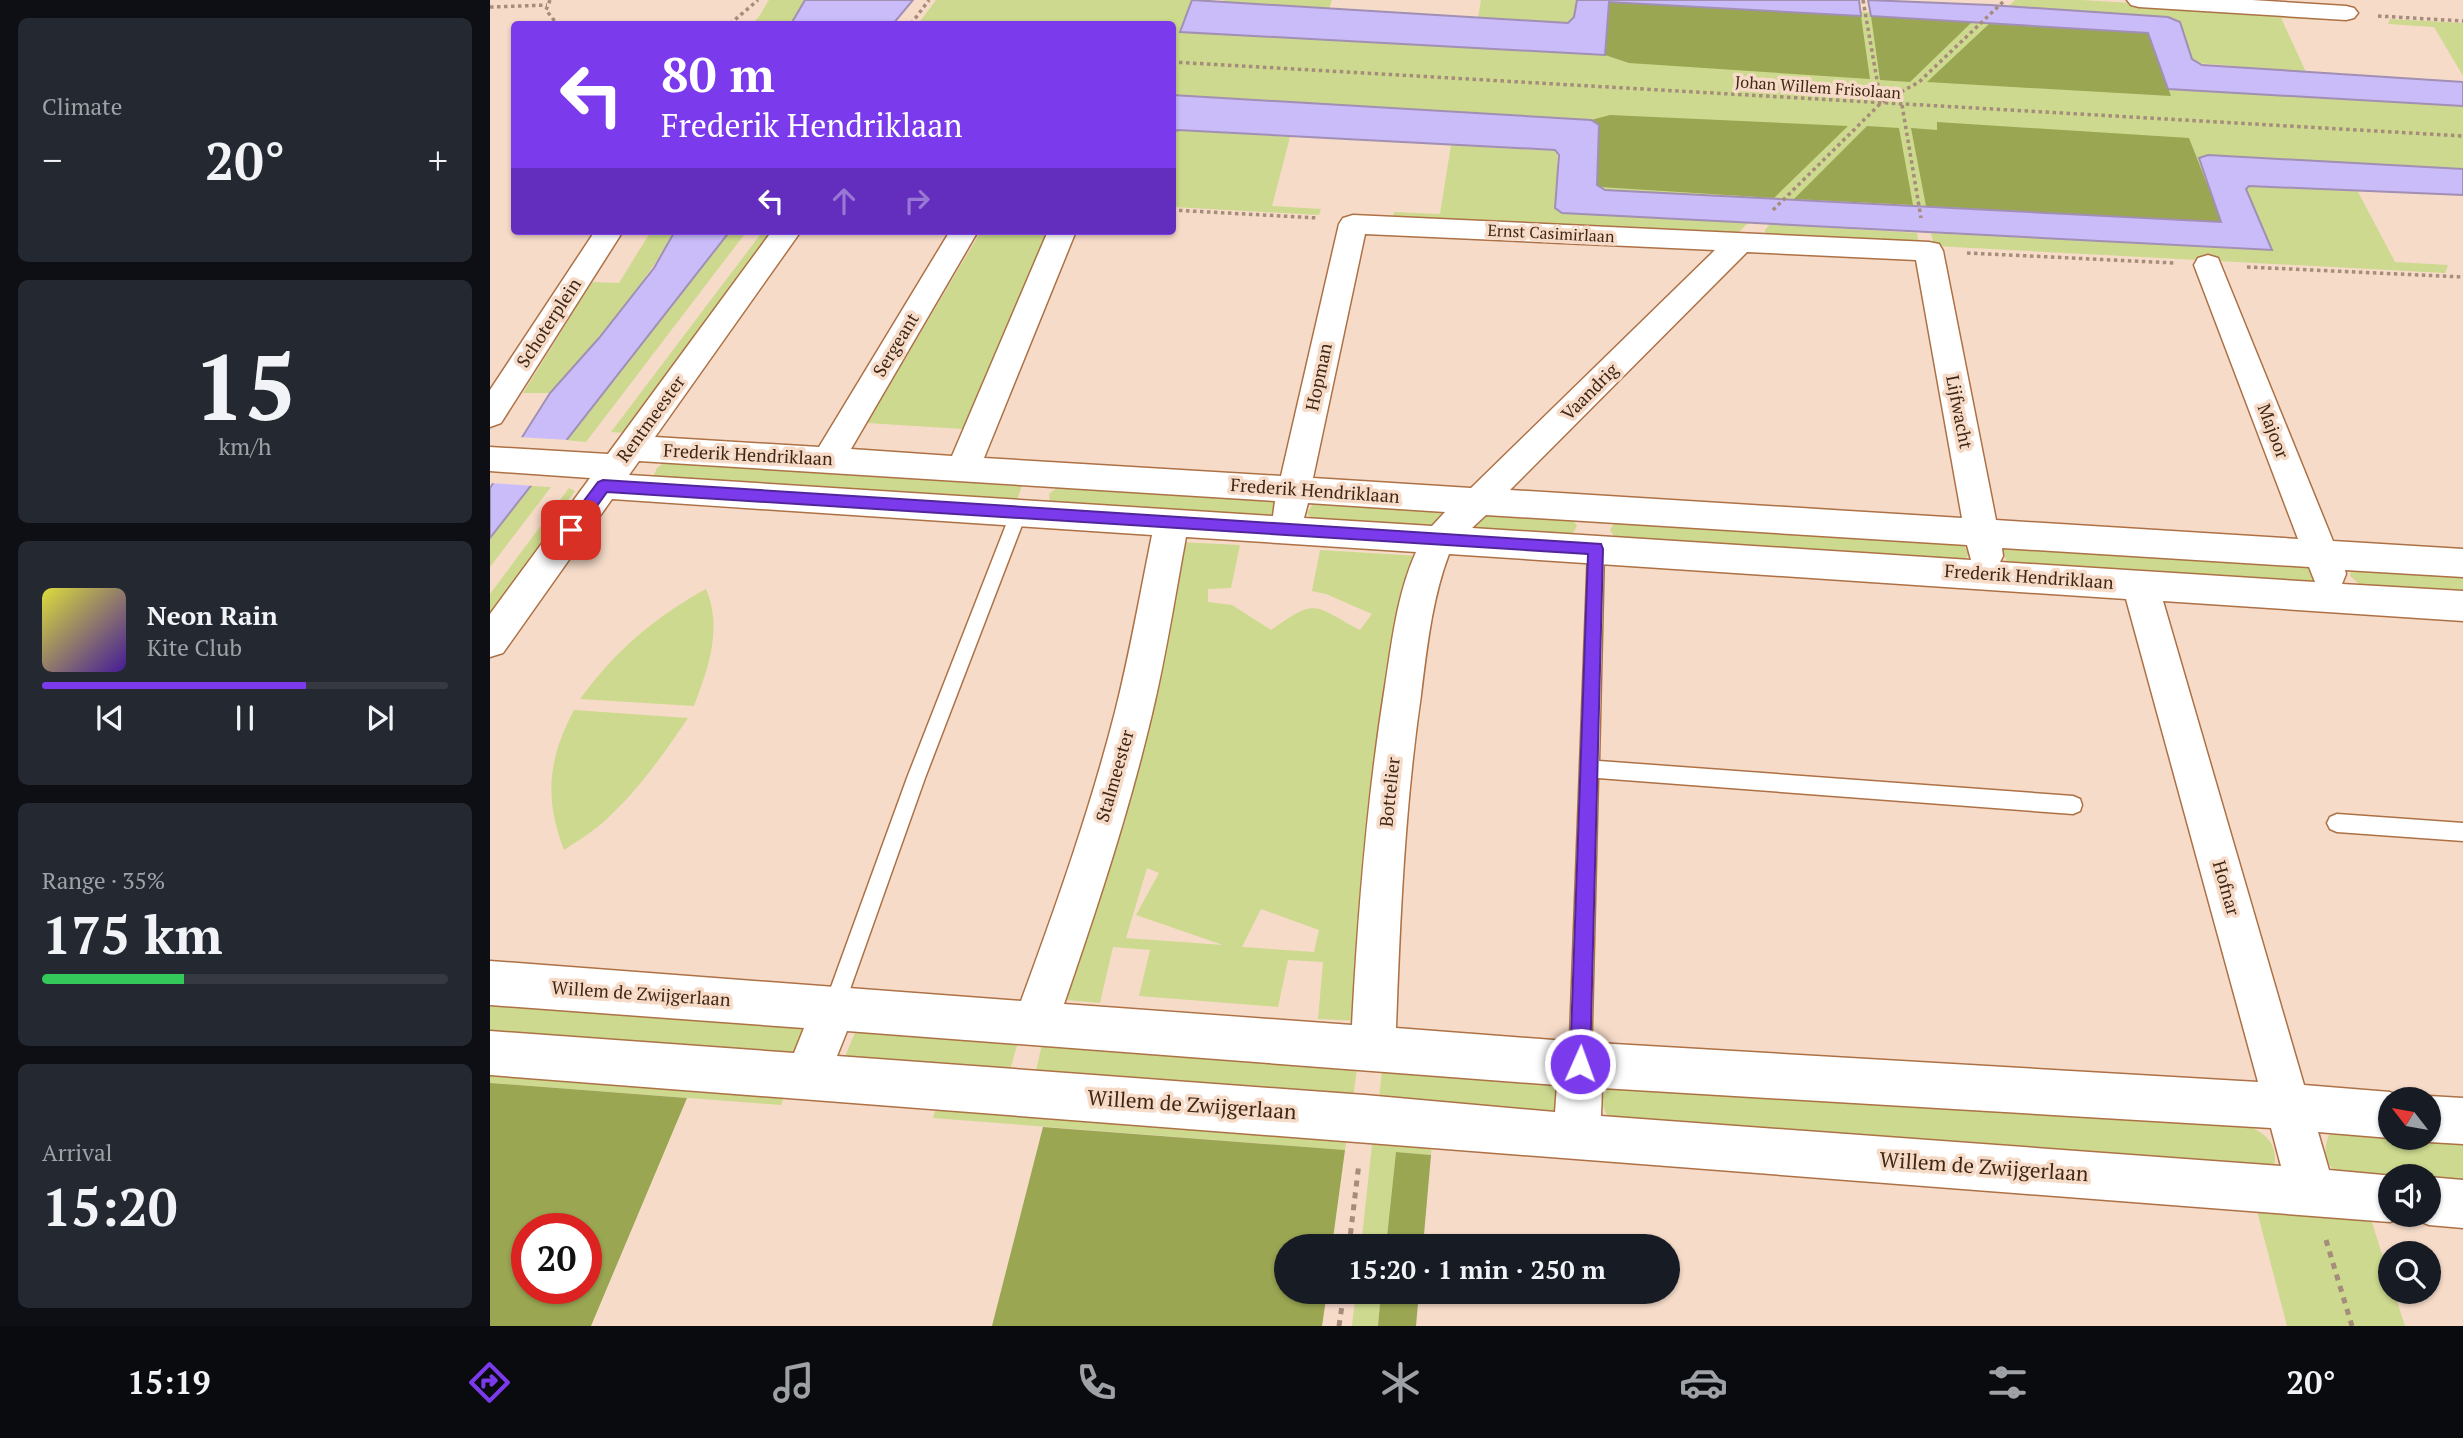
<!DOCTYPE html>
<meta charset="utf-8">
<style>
body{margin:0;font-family:"PT Serif",serif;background:#242831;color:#f1f3f6;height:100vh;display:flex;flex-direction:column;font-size:26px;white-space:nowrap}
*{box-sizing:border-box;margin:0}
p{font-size:23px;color:#9ea1a6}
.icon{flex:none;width:38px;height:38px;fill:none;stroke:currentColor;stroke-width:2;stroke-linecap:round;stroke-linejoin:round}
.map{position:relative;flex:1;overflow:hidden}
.side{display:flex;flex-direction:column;gap:18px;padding:18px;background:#0d0f14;width:490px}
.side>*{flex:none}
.top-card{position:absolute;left:21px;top:21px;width:665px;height:214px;border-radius:7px;box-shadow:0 2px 5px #0004;background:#7c3aed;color:#fff;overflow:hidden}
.needle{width:46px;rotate:301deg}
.fabs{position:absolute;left:1888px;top:1087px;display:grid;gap:14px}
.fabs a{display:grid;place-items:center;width:63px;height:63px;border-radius:50%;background:#171b24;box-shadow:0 2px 5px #0004;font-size:35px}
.speed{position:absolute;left:21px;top:1213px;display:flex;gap:14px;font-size:35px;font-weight:700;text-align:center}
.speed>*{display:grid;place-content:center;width:91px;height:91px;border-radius:50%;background:#171b24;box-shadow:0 2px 5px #0004;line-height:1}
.speed .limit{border:10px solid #d22;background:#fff;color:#111}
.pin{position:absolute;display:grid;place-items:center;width:60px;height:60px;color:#fff;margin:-30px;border-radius:14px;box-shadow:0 4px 10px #0006}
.me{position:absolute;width:77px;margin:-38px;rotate:2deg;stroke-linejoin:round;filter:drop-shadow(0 0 5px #0008)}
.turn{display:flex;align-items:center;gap:24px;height:147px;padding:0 35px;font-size:32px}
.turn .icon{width:91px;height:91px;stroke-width:2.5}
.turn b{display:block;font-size:49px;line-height:60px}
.lanes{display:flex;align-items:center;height:66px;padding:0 35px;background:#0003;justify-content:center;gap:35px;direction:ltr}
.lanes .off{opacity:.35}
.big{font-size:52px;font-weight:600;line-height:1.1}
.side .card{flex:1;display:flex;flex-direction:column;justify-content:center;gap:10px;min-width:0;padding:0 24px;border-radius:10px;background:#242831}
.side .dial{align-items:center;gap:0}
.dial b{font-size:91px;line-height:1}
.song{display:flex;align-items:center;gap:21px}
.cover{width:84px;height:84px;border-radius:10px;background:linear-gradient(135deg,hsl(60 70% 55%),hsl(260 70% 35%))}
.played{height:7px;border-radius:4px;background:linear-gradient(90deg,#7c3aed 65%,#363941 65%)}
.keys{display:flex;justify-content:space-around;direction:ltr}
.heat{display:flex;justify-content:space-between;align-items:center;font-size:38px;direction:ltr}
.charge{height:10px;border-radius:5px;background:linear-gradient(90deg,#34c759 35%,#363941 0)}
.trip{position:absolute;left:784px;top:1234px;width:406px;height:70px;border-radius:35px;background:#171b24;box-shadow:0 2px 5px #0004;font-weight:600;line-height:70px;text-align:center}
.dock{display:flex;height:112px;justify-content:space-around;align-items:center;background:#090b0e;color:#9ea1a6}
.dock .icon{width:49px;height:49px}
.dock .selected{color:#7c3aed}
.dock b{font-size:32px;color:#f1f3f6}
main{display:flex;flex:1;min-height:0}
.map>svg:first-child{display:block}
.green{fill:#cdd98e;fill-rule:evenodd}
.forest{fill:#9aa652;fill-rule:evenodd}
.water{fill:#cabbf9;stroke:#a18fb4;stroke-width:2}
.pier{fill:#f6dbc9}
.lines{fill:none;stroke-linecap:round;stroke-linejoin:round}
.lane-casing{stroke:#ad7145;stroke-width:3}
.street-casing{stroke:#ad7145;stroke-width:3}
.path-far1{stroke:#a68c7a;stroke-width:3.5;stroke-dasharray:3.5 3.5;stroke-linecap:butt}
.path{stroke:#a68c7a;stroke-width:5;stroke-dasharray:6 6;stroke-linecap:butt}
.lane{fill:#fff;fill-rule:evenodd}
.street{fill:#fff;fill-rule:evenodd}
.route{fill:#7c3aed;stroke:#51269a;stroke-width:2}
.labels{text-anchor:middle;stroke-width:7;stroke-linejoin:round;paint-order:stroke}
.far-street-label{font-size:16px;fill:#402714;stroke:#f6dbc9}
.street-label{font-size:18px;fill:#402714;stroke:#f6dbc9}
.near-street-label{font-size:21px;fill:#402714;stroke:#f6dbc9}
</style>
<main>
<section class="side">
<div class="card"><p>Climate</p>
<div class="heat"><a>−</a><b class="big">20°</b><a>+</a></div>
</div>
<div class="card dial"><b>15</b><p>km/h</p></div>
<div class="card">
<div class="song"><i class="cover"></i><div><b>Neon Rain</b><p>Kite Club</p></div></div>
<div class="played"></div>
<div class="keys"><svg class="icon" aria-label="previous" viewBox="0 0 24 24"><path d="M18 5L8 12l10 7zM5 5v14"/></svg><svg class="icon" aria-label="pause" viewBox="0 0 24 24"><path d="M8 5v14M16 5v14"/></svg><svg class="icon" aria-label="next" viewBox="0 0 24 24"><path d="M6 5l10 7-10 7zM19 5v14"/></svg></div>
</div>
<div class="card"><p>Range · 35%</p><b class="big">175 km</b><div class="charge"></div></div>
<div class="card"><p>Arrival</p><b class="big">15:20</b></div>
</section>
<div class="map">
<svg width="1973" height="1326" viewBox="0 0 1973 1326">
<rect width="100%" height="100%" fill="#f6dbc9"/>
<path class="green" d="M 279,0 L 315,0 L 301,24 L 260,24 L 268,18 Z
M 446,0 L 719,0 L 710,24 L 1106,50 L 1175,0 L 1673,30 L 1698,80 L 1973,96 L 1973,183 L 1721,167 L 1753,234 L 1100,204 L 1104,137 L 683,113 L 682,24 L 428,24 Z
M 733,0 L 842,0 L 839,9 L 736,3 Z
M 991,0 L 1087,0 L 1084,17 L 1078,23 L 988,18 Z
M 1525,0 L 1592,0 L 1824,14 L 1831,20 L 1791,18 L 1816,72 L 1708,63 L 1702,59 L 1690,22 L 1678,17 L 1519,6 Z
M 1900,19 L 1973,23 L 1973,76 L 1944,27 L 1898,24 Z
M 688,130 L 800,137 L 782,206 L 831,209 L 829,215 L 683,207 L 682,132 Z
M 961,145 L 1067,151 L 1069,212 L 1258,223 L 1245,236 L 903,218 L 904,212 L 950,214 Z
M 1762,185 L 1867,190 L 1905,262 L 1958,265 L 1955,273 L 1444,246 L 1441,233 L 1781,250 L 1756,189 Z
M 1280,224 L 1427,233 L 1429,246 L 1275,238 L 1275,230 Z
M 161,231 L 185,231 C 151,291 105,342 60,393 L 33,393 L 100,285 L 103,282 L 129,283 Z
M 240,231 L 257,231 L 96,442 L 75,440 Z
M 273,231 L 283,231 L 135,433 L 121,432 Z
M 491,231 L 559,231 L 559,234 L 473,429 L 377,423 Z
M 176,461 L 532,485 L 528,497 L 522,503 L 163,477 L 167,468 Z
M 570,485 L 781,496 L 789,503 L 785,515 L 780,519 L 560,503 L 559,494 Z
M 40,486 L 61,487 L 0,567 L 0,539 Z
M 79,488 L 85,491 L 76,503 L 85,505 L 0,620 L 0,594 Z
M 824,502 L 973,508 L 948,531 L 823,521 L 817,513 Z
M 996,510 L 1081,517 L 1087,526 L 1081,537 L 971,533 Z
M 1125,522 L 1474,545 L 1479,554 L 1472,563 L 1127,540 L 1120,530 Z
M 688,542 L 750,545 L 741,588 L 718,589 L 718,602 L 742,605 L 781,630 C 827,597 823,605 870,630 L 882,614 L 836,594 L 822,591 L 830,550 L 930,556 L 872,1021 L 828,1019 L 833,962 L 798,960 L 788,1007 L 649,996 L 660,950 L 623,947 L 610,1003 L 565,999 ZM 657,868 L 669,873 L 646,915 L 733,945 L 636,938 ZM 771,909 L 829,930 L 824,952 L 752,947 Z
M 1516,546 L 1814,562 L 1822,569 L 1825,580 L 1821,584 L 1523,566 L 1517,562 L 1512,550 Z
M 1863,565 L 1973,570 L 1973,597 L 1874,588 L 1860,576 Z
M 216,589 C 233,629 218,668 204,706 L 90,699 C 125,651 165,617 216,589 Z
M 84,710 L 198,718 C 172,756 145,795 110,825 C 99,834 86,842 74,850 C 54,798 58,759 84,710 Z
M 0,995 L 316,1025 L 306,1056 L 0,1041 Z
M 366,1030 L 530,1035 L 517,1080 L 357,1061 L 356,1054 Z
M 554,1036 L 868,1060 L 862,1106 L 543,1083 Z
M 893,1062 L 1061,1077 L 1070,1090 L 1068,1102 L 1063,1112 L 888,1107 Z
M 0,1068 L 297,1091 L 291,1105 L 0,1083 Z
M 1122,1084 L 1757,1126 C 1778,1133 1790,1148 1783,1170 L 1123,1122 C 1111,1110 1108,1096 1122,1084 Z
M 448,1102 L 857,1135 L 855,1150 L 443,1118 Z
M 1848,1133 L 1973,1142 L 1973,1189 L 1939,1187 L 1939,1176 L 1900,1176 L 1900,1184 C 1871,1182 1822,1179 1839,1135 Z
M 883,1136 L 942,1140 L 941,1155 L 906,1152 L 896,1246 L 871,1246 Z
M 1765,1203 L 1879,1213 L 1900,1279 L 1900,1292 L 1904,1292 L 1915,1326 L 1797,1326 Z
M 866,1292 L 891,1292 L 888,1326 L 862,1326 Z"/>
<path class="forest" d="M 1119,2 L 1371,16 L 1380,79 L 1139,63 L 1115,55 Z
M 1381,16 L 1482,22 L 1420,82 L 1390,80 Z
M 1499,24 L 1658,33 L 1681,96 L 1437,82 Z
M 1120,115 L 1358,126 L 1284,198 L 1110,187 L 1107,185 L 1109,125 L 1101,120 Z
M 1447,122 L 1699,138 L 1732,222 L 1436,206 L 1421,128 L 1447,130 Z
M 1377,126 L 1409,128 L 1423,205 L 1304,199 Z
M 0,1083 L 197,1098 L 101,1326 L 0,1326 ZM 96,1228 L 96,1288 L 37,1288 L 37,1228 Z
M 553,1127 L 855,1150 L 842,1246 L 796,1246 L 796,1292 L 837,1292 L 832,1326 L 502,1326 Z
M 906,1152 L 941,1155 L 933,1246 L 896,1246 Z
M 891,1292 L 929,1292 L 926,1326 L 888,1326 Z"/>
<path class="water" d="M 315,0 L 423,0 L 403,24 L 301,24 Z
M 702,0 L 1078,23 L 1084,17 L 1087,0 L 1369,0 L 1371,16 L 1119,2 L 1115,55 L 690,32 Z
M 1378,0 L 1500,5 L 1678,17 L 1690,22 L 1702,59 L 1712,65 L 1973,82 L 1973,106 L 1678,89 L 1658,33 L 1381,16 Z
M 682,95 L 1101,120 L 1109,125 L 1107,185 L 1115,190 L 1731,222 L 1709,158 L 1718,155 L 1973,169 L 1973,195 L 1759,186 L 1756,189 L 1782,250 L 1072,213 L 1065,208 L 1069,155 L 1065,150 L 688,130 L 683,132 Z
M 185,231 L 240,231 L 0,538 L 0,488 L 60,393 L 109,338 L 164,268 Z"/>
<path class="pier" d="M 28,437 L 79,440 L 45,486 L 0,483 Z"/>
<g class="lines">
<g class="lane-casing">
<path id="lane" d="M 529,506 L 537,512 L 435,778 L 353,1009 L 350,1016 L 343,1019 L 336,1016 L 333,1009 L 417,778 L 521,512 Z
M 1106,542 L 1112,544 L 1114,549 L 1109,761 L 1583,796 L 1590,799 L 1592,805 L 1590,811 L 1583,814 L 1108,778 L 1101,1064 L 1098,1072 L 1090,1075 L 1082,1072 L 1079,1064 L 1098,549 L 1100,544 Z
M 1847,814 L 1973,823 L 1973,841 L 1847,832 L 1840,829 L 1837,823 L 1840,817 Z"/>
</g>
<g class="street-casing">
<path id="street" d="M 1637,0 L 1762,0 L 1856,6 L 1864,8 L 1868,13 L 1864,18 L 1856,20 L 1649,7 L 1641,5 Z
M 863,215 L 1439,242 L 1449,244 L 1453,251 L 1506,520 L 1808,539 L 1704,265 L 1708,258 L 1718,255 L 1728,258 L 1843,541 L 1973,549 L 1973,577 L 1855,570 L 1856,574 L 1852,584 L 1973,591 L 1973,621 L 1673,601 L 1814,1085 L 1900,1092 L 1916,1099 L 1900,1099 L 1900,1138 L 1828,1132 L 1839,1170 L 1904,1176 L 1900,1176 L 1900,1214 L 1917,1215 L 1900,1222 L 0,1075 L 0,1031 L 304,1053 L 314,1028 L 0,1005 L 0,961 L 531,1001 C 566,906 600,810 625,712 C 640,653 650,594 662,535 L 122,499 L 13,653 L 0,657 L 0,614 L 100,478 L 0,471 L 0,447 L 118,454 L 282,231 L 311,231 L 165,437 L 329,447 L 460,231 L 488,231 L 361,449 L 462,456 L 558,231 L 586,231 L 494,458 L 791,476 L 849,224 L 853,218 ZM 875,234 L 1225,250 L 981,488 L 823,478 ZM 1257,252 L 1426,260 L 1472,518 L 1020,490 ZM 149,461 L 785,501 L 783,516 L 139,475 ZM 818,503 L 955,512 L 942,526 L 814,518 ZM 996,515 L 1477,545 L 1481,560 L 982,528 ZM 696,537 L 926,552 C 907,594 902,642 895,686 C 877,799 868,912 862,1025 L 574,1004 C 607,908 639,812 662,714 C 676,656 685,596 696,537 ZM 1512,548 L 1819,567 L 1825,582 L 1510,562 L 1513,556 ZM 959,554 L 1636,599 L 1768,1082 L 1090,1042 L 906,1028 C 910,917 915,805 931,695 C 937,647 942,599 959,554 ZM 357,1031 L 1067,1085 L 1065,1112 L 875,1095 L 347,1056 ZM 1112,1088 L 1781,1128 L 1791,1166 L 1111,1116 Z
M 105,231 L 133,231 L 11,423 L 0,427 L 0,390 Z
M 1939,1096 L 1973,1098 L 1973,1144 L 1939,1142 L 1928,1138 L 1939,1138 L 1939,1099 L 1932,1099 Z
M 1939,1177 L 1973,1180 L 1973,1228 L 1939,1225 L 1922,1218 L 1921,1214 L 1939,1214 Z"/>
</g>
<path class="path-far1" d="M 60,0 L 56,10 L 67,24
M 1373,0 L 1391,103
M 0,7 L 57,5
M 1888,16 L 1973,21
M 240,24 L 268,0
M 421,24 L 439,0
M 682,62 L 1973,136
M 1412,105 L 1431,218
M 682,210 L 828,218
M 1283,210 L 1391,103 L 1429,82 L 1515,0
M 1477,253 L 1685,263
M 1757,267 L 1973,277"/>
<path class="path" d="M 1836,1240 L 1862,1326
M 859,1246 L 869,1163
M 849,1326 L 854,1292"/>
<use href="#lane" class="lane"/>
<use href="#street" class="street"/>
</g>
<path class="route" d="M 113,480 L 1111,544 L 1113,549 L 1100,1064 L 1097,1071 L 1090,1074 L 1083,1071 L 1080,1064 L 1098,554 L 117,492 L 86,535 L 75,535 L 73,530 L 75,526 L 108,482 Z"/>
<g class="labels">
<g class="far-street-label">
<text transform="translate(1328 87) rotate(4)" y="6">Johan Willem Frisolaan</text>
<text transform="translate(1061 233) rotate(3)" y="6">Ernst Casimirlaan</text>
</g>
<g class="street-label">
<text transform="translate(59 323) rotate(-57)" y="6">Schoterplein</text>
<text transform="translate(406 345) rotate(-59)" y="6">Sergeant</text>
<text transform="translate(829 377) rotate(-78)" y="6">Hopman</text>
<text transform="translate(1100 392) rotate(-45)" y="6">Vaandrig</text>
<text transform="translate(1469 412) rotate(79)" y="6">Lijfwacht</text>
<text transform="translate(161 419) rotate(-54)" y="6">Rentmeester</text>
<text transform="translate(1783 431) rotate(69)" y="6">Majoor</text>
<text transform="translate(258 455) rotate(3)" y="6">Frederik Hendriklaan</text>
<text transform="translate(825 491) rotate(4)" y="6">Frederik Hendriklaan</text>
<text transform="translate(1539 577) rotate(4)" y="6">Frederik Hendriklaan</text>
<text transform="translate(625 776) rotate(-74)" y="6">Stalmeester</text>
<text transform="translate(900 792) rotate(-84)" y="6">Bottelier</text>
<text transform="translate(1736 888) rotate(74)" y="6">Hofnar</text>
<text transform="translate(151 994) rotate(4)" y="6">Willem de Zwijgerlaan</text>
</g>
<g class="near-street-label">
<text transform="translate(702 1105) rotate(4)" y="7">Willem de Zwijgerlaan</text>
<text transform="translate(1494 1167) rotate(4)" y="7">Willem de Zwijgerlaan</text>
</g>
</g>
</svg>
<div class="fabs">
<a><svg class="needle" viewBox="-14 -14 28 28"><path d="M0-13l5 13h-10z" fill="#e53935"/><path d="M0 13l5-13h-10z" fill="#9ea1a6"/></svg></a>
<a><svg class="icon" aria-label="sound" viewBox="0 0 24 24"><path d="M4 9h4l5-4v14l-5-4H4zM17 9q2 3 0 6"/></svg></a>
<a><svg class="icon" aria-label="search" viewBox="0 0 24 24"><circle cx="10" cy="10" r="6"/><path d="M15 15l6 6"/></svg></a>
</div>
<div class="speed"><div class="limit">20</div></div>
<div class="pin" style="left:81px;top:530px;background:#d93025"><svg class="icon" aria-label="arrive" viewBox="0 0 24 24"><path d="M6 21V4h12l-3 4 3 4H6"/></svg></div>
<svg class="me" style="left:1090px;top:1064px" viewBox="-20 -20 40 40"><circle r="17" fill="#7c3aed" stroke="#fff" stroke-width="3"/><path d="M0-11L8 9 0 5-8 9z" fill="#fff"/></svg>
<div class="trip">15:20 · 1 min · 250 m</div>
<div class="top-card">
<div class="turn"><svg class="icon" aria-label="left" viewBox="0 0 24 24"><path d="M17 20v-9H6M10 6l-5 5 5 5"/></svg><div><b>80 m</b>Frederik Hendriklaan</div></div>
<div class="lanes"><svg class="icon" aria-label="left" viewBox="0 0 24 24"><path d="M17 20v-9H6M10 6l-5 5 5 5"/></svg><svg class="icon off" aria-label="ahead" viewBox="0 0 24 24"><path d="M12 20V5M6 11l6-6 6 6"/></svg><svg class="icon off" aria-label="right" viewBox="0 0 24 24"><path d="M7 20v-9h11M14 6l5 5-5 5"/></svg></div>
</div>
</div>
</main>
<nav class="dock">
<b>15:19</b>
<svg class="icon selected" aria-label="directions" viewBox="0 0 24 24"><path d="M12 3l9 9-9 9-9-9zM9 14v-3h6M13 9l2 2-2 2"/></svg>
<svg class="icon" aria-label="music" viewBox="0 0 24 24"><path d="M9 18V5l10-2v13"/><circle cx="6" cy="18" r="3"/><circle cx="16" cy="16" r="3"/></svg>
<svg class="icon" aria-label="phone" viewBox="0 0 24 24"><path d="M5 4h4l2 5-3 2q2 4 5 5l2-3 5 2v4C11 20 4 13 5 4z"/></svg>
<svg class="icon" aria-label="climate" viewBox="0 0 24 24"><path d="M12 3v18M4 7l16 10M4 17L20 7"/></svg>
<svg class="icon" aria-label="car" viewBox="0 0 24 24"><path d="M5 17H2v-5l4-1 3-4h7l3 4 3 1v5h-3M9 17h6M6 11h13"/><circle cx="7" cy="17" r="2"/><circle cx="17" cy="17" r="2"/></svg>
<svg class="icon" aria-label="filters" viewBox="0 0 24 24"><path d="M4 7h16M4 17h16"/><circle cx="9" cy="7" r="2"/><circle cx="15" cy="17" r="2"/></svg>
<b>20°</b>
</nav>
